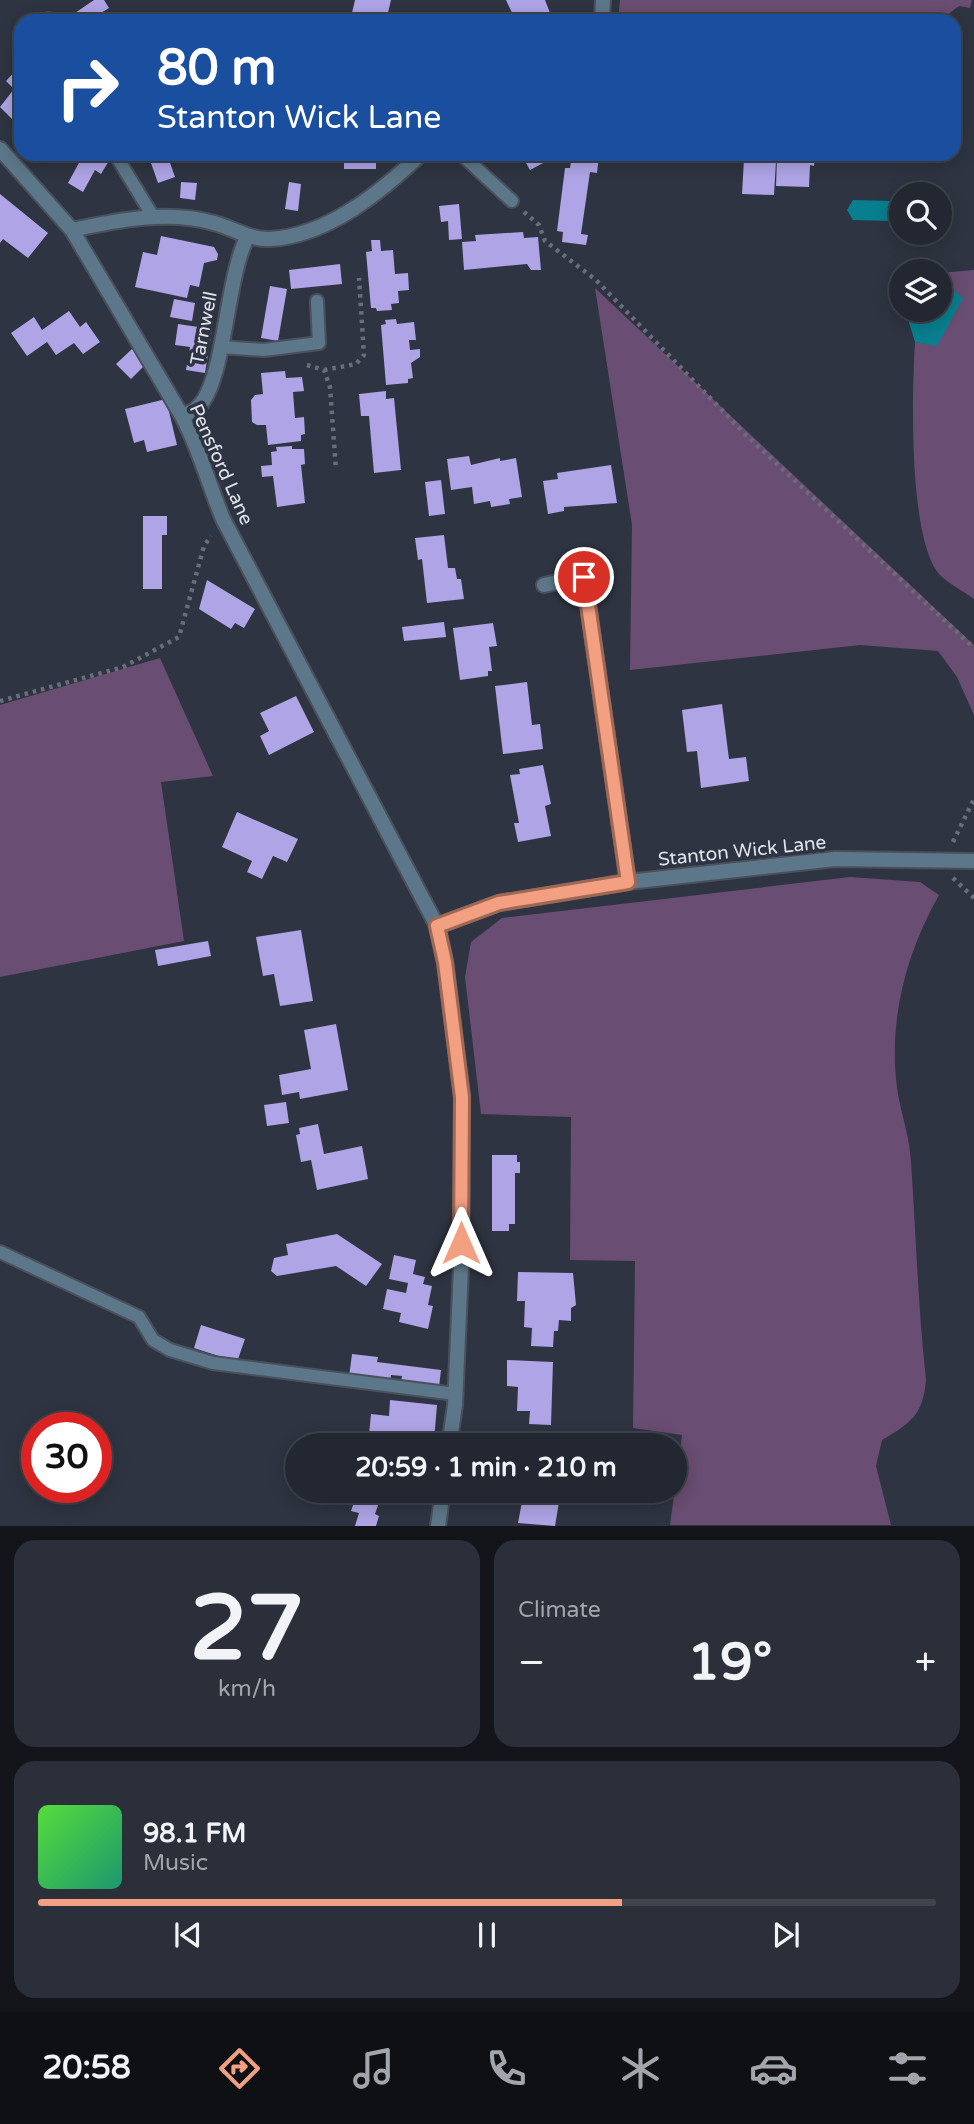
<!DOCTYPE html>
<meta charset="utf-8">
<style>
body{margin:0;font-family:"Varela Round",sans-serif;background:#2a2f39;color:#f1f3f6;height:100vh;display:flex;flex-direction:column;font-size:26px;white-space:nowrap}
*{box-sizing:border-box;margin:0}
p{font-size:23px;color:#a2a5ab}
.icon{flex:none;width:38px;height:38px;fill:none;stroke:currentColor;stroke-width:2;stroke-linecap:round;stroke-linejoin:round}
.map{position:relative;height:1526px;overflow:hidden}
.drawer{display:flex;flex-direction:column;gap:14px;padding:14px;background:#13151b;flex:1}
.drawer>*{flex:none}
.top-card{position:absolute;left:14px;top:14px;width:947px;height:147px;border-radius:21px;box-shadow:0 4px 18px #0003,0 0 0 2px #3f444d;background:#1a4fa0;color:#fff;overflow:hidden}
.buttons{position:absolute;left:889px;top:182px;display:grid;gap:14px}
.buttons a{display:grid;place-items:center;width:63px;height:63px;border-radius:50%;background:#222731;box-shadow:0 4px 18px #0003,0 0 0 2px #3f444d;font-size:35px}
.speed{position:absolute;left:21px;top:1412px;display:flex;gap:14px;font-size:35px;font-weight:700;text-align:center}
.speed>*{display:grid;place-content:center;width:91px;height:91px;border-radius:50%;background:#222731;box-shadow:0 4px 18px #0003,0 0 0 2px #3f444d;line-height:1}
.speed .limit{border:10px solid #d22;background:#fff;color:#111}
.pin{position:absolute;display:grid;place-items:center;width:60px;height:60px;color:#fff;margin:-30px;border:4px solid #fff;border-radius:50%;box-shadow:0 2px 7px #0007}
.me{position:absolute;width:77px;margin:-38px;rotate:0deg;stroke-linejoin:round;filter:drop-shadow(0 0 5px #0008)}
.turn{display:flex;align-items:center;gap:24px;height:147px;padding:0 28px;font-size:32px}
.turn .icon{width:91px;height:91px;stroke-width:2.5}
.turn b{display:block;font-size:49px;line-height:60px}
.big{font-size:52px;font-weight:700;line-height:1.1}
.drawer .tile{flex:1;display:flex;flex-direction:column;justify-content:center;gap:10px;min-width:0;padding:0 24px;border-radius:21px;background:#2a2f39}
.drawer .dial{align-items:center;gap:0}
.dial b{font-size:91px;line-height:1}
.song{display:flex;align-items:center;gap:21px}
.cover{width:84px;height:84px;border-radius:10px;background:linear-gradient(135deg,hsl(110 70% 55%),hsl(160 70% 35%))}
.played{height:7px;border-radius:4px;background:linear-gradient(90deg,#f3a082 65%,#3f444d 65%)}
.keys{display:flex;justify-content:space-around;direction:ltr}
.heat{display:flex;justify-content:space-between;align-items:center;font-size:38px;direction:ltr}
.drawer .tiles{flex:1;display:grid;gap:14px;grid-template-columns:1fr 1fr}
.tile:last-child{grid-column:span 2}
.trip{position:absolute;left:285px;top:1433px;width:402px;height:70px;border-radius:35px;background:#222731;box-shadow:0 4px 18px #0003,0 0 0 2px #3f444d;font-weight:700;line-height:70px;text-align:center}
.tabs{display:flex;height:112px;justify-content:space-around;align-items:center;background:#0e1014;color:#a2a5ab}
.tabs .icon{width:49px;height:49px}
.tabs .active{color:#f3a082}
.tabs b{font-size:32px;color:#f1f3f6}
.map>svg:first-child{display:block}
.green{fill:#6a4d72}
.water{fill:#087f8f}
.building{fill:#afa4e5}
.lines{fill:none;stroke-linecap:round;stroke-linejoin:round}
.lane-casing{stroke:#4a505c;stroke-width:16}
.street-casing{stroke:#4a505c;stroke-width:18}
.path{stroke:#696e7a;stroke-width:4.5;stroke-dasharray:3.5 5;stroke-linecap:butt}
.lane{stroke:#5c7789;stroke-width:12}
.street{stroke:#5c7789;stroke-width:14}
.route-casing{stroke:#9e6854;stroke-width:18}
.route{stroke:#f3a082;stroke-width:12}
.labels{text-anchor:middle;stroke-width:7;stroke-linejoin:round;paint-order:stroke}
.street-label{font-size:19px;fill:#e0e4ec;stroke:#2e3441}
</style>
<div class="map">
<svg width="974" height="1526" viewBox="0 0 974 1526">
<rect width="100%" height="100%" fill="#2e3441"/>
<path class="green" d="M 620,0 L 972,0 L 970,8 L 959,6 L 939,21 L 618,21 Z
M 974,270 L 974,599 C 964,591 948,584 939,574 C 908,536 912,392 915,342 L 937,345 L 948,285 L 940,285 L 940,273 Z
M 595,288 L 974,645 L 974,715 L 957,677 L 938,651 L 860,645 L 630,670 L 632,525 Z
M 160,658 L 213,776 L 161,782 L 184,941 L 0,977 L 0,705 Z
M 850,877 L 920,882 L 939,895 C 905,955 887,1025 898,1094 C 902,1117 910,1139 911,1162 C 916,1235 918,1307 926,1380 C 923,1415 911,1423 882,1440 L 876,1466 L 891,1525 L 670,1525 L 682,1435 L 633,1428 L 635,1261 L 570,1260 L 571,1117 L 481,1114 L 465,977 L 471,942 L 502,918 Z"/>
<path class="water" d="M 853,200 L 892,201 L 891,221 L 853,220 L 847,210 Z
M 940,285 L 948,285 L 963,298 L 937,346 L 915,342 L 905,310 L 940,310 Z"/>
<path class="building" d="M 94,0 L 104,0 L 109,8 L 101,13 L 105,21 L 80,21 L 75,13 Z
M 355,0 L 391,0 L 386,21 L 337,21 L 339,14 L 351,17 Z
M 506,0 L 545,0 L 550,13 L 533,21 L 516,21 Z
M 21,65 L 21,128 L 0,107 L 14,89 L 6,81 Z
M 78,154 L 102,154 L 110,159 L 101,174 L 95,170 L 83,192 L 68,183 L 80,161 L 76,158 Z
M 344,154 L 376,154 L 376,169 L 344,169 Z
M 521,154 L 545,154 L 549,160 L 530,170 Z
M 572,154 L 599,156 L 597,173 L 590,172 L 581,234 L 588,235 L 586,245 L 562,242 L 563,232 L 557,231 L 565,168 L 570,168 Z
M 772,154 L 815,154 L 814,166 L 810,165 L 809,187 L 776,186 L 777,158 L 772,158 Z
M 168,157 L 175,177 L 158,183 L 151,163 Z
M 744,159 L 776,161 L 774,195 L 742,194 Z
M 181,182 L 197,183 L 195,200 L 180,198 Z
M 289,182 L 301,184 L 298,211 L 285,209 Z
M 0,194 L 48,233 L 28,258 L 3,239 L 0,243 Z
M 459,204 L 462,239 L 449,240 L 448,221 L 441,222 L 439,206 Z
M 523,232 L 524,238 L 538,237 L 541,270 L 531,270 L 527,264 L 464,270 L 462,242 L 476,241 L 475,235 Z
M 161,236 L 214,247 L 218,254 L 217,260 L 204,263 L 199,287 L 190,285 L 187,298 L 135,287 L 143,252 L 157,255 Z
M 371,240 L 380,240 L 381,251 L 393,250 L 395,274 L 408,273 L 409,290 L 398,291 L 399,303 L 391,304 L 392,310 L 377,311 L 376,308 L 371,308 L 366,252 L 372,251 Z
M 340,264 L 342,284 L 291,289 L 289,270 Z
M 270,286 L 287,289 L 278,341 L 261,338 Z
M 174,299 L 195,303 L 192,321 L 170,317 Z
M 69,311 L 80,327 L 86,322 L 100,342 L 83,354 L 74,343 L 56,355 L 47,342 L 27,356 L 11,333 L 34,317 L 42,330 Z
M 396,319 L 397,324 L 414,322 L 416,340 L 409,340 L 410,350 L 420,349 L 420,357 L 411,363 L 413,378 L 408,379 L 408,383 L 386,385 L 381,325 L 386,324 L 385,320 Z
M 178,324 L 212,329 L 205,373 L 186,370 L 190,347 L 175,345 Z
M 132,349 L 147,363 L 131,379 L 116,364 Z
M 285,371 L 286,378 L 302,377 L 304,391 L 293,392 L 295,418 L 304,417 L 305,434 L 301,435 L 301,441 L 268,445 L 266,425 L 257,425 L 252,422 L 251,400 L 255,395 L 263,394 L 261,373 Z
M 386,391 L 386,399 L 394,398 L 401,470 L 374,473 L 369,416 L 361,416 L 359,394 Z
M 166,399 L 177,445 L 147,452 L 144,440 L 134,443 L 125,409 Z
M 292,446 L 292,449 L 304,449 L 305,464 L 301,465 L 305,503 L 277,507 L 273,476 L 262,477 L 261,466 L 272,465 L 271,452 L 277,451 L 276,447 Z
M 469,456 L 471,465 L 500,458 L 500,461 L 516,458 L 522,497 L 509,499 L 510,504 L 491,507 L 490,501 L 474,504 L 472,487 L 451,490 L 447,459 Z
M 611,465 L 617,503 L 564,507 L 564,511 L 548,514 L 543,481 L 558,479 L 557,473 Z
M 441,480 L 445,514 L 429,516 L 425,482 Z
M 143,516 L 167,516 L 167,535 L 162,535 L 162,589 L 143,589 Z
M 444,535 L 448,568 L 455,568 L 457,579 L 461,579 L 464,599 L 427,603 L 422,559 L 418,560 L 415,538 Z
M 207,580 L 255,609 L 244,628 L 235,623 L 231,629 L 199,609 Z
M 444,622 L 446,637 L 404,641 L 402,627 Z
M 493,623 L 497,646 L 489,647 L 492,671 L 488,671 L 488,676 L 460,680 L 453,628 Z
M 527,682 L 532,725 L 540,724 L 543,749 L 503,754 L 495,686 Z
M 296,696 L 314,732 L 269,755 L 260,736 L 269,731 L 260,713 Z
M 722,704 L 729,759 L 746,757 L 749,781 L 701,788 L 697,751 L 687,752 L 682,710 Z
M 543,765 L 551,804 L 545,806 L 551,836 L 518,842 L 514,823 L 519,823 L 510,775 L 520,774 L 519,769 Z
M 237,812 L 298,839 L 287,862 L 273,856 L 262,879 L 247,872 L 252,861 L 222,847 Z
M 301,930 L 313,1001 L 280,1006 L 274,974 L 263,976 L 256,937 Z
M 208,941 L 211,956 L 158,966 L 155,950 Z
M 336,1024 L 348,1090 L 300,1099 L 299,1092 L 282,1095 L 279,1075 L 311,1069 L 304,1030 Z
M 286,1102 L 289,1123 L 267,1126 L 264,1105 Z
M 318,1124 L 324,1154 L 362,1146 L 368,1179 L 317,1190 L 311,1160 L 301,1162 L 296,1135 L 300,1134 L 299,1128 Z
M 492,1155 L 517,1155 L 517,1162 L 520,1162 L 520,1173 L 515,1173 L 515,1224 L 509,1224 L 509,1231 L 492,1231 Z
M 337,1234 L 382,1264 L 366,1286 L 336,1266 L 277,1276 L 271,1271 L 274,1258 L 288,1255 L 286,1244 Z
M 394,1255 L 416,1260 L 413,1274 L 425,1277 L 423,1284 L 432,1286 L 428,1305 L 433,1306 L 428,1329 L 399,1322 L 401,1313 L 383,1309 L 387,1289 L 406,1293 L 408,1283 L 389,1279 Z
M 518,1272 L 573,1273 L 576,1305 L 571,1308 L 571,1321 L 559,1320 L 558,1331 L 554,1331 L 553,1347 L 531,1346 L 532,1328 L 524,1327 L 525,1301 L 517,1301 Z
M 201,1325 L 245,1339 L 237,1362 L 194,1348 Z
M 352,1354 L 378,1357 L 377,1362 L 441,1370 L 439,1387 L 401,1382 L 402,1376 L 391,1375 L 390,1383 L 349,1377 Z
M 507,1360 L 553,1362 L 551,1425 L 529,1424 L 530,1411 L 517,1411 L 518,1387 L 507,1386 Z
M 390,1400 L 437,1405 L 434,1441 L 369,1435 L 371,1414 L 389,1416 Z
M 358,1491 L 383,1491 L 375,1514 L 379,1516 L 376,1526 L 355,1526 L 359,1513 L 351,1511 Z
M 524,1491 L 553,1491 L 551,1502 L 559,1502 L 555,1526 L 518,1523 Z"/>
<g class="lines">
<g class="lane-casing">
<path id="lane" d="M 49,19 L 50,21
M 115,154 L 154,218
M 461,154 L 512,201
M 220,347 L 264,350 L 319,343 L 317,301
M 0,1252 L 139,1317 L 153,1340 L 170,1350 L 213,1363 L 455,1394"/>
</g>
<g class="street-casing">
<path id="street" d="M 602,21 L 603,0
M 0,149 L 72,230 L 182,416 C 199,448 209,485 223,519 L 437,926 L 445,962 L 462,1097 L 461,1267 L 455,1405 L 449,1446
M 72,230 C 118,220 168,210 214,223 C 233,228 250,240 270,239 C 328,236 382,191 421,154
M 182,416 C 186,414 193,412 196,409 C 226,385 225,277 248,236
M 584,577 L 628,882
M 544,585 L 604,572
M 437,926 L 499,903 L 628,882 L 835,859 L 974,861
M 438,1526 L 443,1491"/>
</g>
<path class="path" d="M 524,212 L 539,225 L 545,241 L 596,280 L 745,434 L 974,648
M 307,365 L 324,370 L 330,387 L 336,470
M 324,370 L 356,364 L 364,355 L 359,278
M 0,701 L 123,667 L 179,637 L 204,546 L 211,536
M 953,842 L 974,799
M 953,878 L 974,898"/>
<use href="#lane" class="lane"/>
<use href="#street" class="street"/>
</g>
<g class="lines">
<g class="route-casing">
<path id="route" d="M 461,1243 L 462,1097 L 445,962 L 437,926 L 499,903 L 628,882 L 584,577"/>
</g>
<use href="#route" class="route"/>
</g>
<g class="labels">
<g class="street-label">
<text transform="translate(203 328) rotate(-79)" y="7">Tarnwell</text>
<text transform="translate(222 464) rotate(66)" y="7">Pensford Lane</text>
<text transform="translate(742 850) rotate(-6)" y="7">Stanton Wick Lane</text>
</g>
</g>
</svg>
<div class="buttons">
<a><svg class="icon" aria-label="search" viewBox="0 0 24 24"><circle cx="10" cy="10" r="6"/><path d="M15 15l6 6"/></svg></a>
<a><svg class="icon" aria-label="layers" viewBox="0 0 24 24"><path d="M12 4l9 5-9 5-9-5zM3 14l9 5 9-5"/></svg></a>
</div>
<div class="speed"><div class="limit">30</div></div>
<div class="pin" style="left:584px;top:577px;background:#d93025"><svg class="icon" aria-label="arrive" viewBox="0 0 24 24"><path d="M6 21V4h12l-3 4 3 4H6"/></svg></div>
<svg class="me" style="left:461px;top:1243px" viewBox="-20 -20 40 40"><path d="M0-17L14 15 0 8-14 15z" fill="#f3a082" stroke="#fff" stroke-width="4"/></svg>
<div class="trip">20:59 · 1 min · 210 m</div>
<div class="top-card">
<div class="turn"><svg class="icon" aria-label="right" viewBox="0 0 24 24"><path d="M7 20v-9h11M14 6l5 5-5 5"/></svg><div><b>80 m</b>Stanton Wick Lane</div></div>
</div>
</div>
<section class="drawer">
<div class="tiles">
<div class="tile dial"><b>27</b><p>km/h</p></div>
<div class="tile"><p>Climate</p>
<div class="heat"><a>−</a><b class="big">19°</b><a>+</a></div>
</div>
<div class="tile">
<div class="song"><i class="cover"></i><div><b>98.1 FM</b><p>Music</p></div></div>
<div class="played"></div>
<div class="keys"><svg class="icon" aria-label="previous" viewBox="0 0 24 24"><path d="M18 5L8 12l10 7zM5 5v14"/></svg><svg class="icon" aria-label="pause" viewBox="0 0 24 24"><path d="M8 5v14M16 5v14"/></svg><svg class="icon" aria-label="next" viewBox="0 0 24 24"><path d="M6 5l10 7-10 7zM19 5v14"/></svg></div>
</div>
</div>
</section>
<nav class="tabs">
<b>20:58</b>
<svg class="icon active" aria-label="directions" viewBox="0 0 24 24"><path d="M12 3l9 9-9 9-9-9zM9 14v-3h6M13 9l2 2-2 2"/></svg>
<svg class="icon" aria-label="music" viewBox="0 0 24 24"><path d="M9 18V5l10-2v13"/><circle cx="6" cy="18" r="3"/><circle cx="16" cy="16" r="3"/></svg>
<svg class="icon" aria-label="phone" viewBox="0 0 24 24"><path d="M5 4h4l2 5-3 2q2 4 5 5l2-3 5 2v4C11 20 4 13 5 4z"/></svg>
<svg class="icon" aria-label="climate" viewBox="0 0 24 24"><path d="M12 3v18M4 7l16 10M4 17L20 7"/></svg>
<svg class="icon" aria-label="car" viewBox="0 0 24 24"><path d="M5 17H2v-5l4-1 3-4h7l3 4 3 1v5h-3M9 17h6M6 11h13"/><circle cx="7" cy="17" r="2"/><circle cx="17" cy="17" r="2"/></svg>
<svg class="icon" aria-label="filters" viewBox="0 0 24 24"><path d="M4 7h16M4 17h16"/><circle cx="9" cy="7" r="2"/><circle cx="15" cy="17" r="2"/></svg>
</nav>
